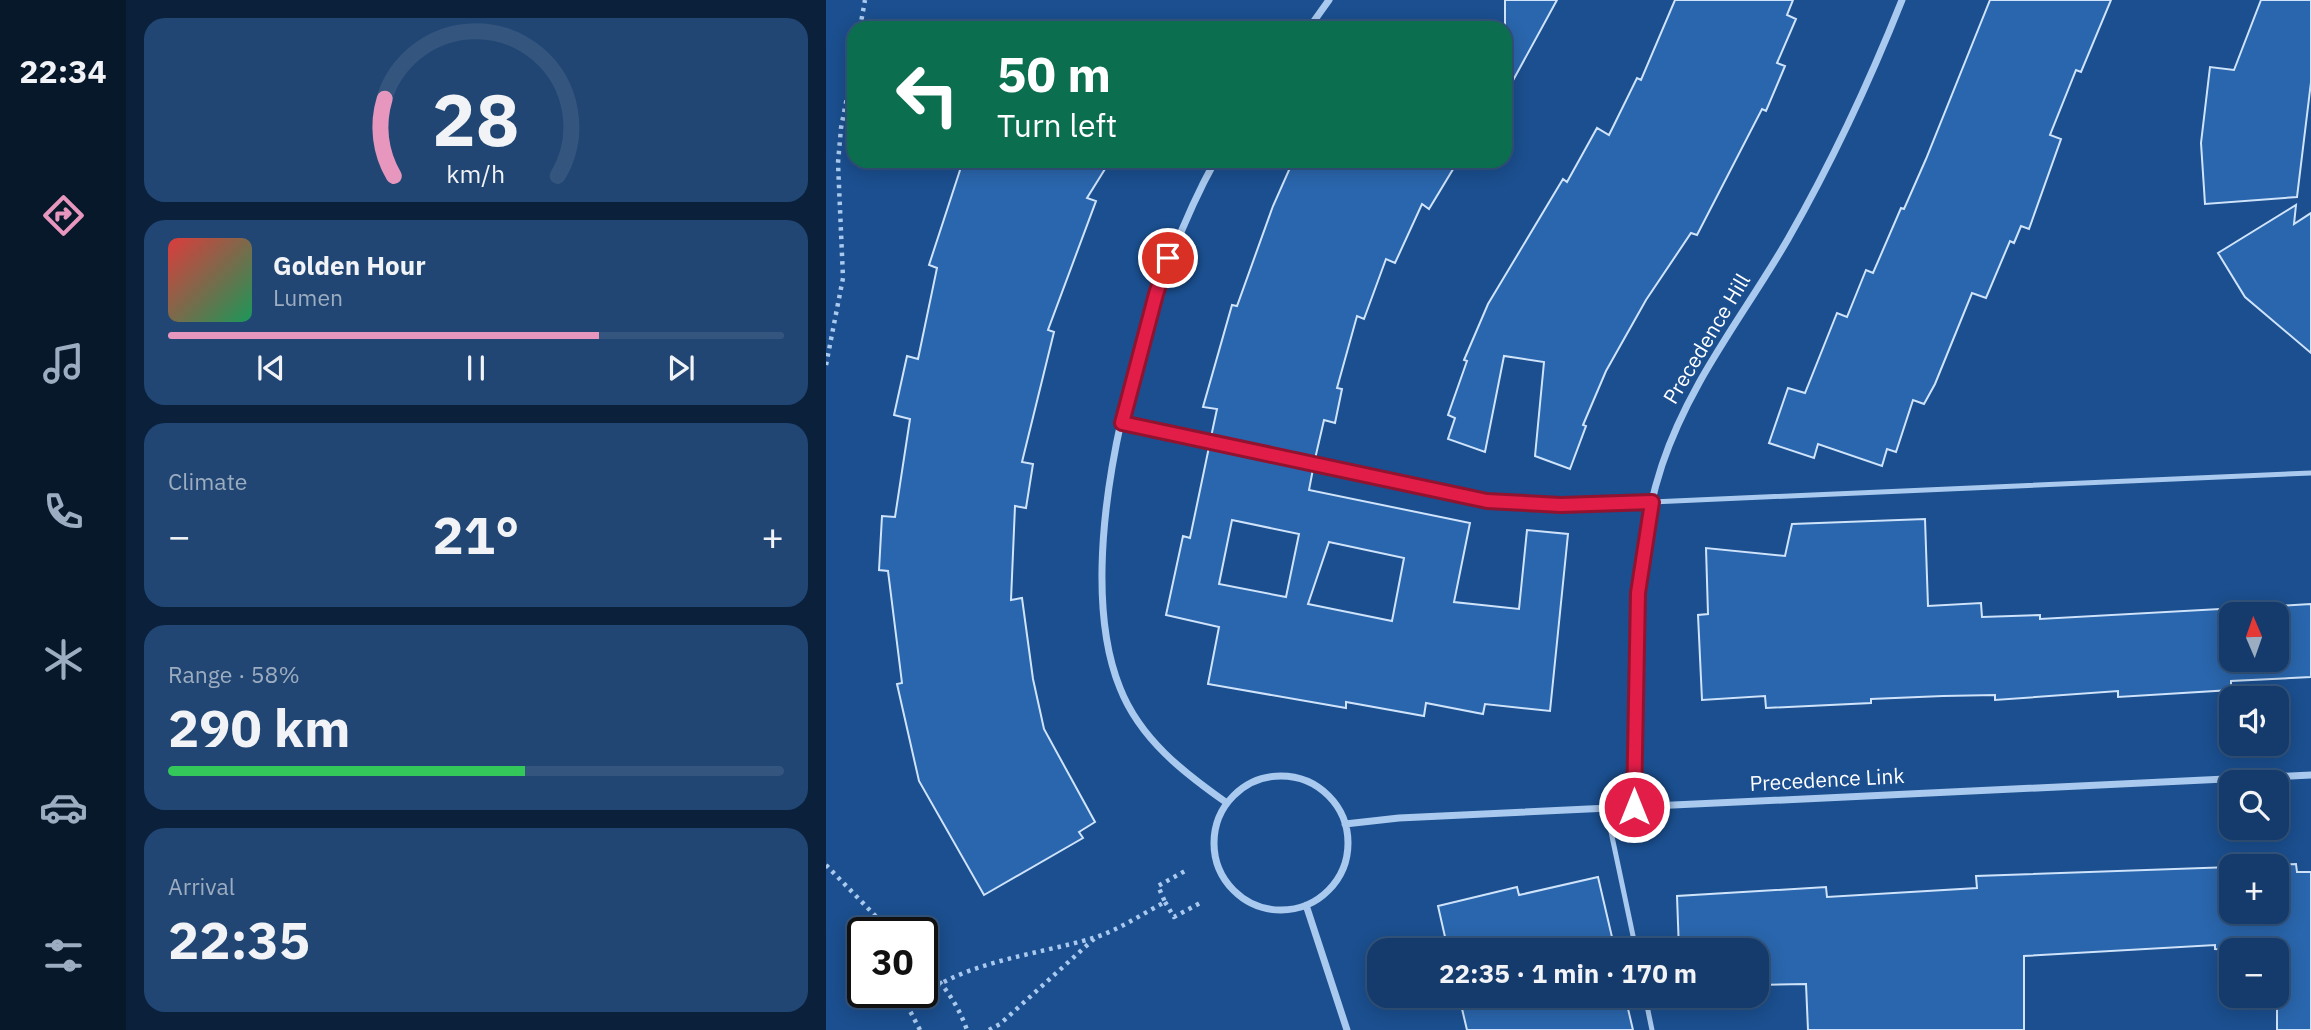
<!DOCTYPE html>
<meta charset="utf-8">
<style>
body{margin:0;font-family:"IBM Plex Sans",sans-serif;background:#214673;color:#f1f3f6;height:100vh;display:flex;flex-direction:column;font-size:26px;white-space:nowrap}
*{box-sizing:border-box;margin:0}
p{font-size:23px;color:#9dadc1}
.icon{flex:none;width:38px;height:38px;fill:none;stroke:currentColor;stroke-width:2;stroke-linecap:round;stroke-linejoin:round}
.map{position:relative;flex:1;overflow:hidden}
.details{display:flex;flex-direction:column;gap:18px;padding:18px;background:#0b203b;width:700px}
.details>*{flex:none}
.hud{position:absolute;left:21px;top:21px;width:665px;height:147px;border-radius:21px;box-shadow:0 4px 18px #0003,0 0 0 2px #33557e;background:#0b6e4f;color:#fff;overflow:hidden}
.needle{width:46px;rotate:358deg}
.buttons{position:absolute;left:1393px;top:602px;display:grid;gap:14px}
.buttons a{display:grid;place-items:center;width:70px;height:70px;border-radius:14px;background:#143b6b;box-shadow:0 4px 18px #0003,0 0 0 2px #33557e;font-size:35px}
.speed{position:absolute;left:21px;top:917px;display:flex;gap:14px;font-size:35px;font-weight:700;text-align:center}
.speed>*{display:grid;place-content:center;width:91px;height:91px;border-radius:50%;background:#143b6b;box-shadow:0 4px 18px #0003,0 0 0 2px #33557e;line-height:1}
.speed .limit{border:4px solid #111;border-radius:10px;background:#fff;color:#111}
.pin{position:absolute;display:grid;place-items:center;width:60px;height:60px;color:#fff;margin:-30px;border:4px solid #fff;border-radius:50%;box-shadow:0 2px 7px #0007}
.me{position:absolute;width:77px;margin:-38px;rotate:0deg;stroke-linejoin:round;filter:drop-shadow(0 0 5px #0008)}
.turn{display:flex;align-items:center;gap:24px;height:147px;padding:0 35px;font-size:32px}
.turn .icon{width:91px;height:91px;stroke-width:2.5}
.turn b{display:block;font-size:49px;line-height:60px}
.big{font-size:52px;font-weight:800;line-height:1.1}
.details .tile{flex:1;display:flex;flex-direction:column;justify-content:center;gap:10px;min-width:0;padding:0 24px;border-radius:21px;background:#214673}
.details .dial{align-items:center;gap:0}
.dial svg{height:182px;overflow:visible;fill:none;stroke:#33557e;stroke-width:7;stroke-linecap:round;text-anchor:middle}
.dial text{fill:#f1f3f6;stroke:none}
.song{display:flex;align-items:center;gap:21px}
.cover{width:84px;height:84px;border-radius:10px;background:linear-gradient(135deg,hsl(0 70% 55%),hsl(150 70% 35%))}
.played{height:7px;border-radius:4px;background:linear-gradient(90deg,#e797bd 70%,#33557e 70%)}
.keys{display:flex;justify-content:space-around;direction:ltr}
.heat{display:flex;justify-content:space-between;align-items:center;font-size:38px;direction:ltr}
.charge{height:10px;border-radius:5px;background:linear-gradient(90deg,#34c759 58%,#33557e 0)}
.trip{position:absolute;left:541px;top:938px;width:402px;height:70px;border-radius:21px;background:#143b6b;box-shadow:0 4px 18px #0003,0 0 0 2px #33557e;font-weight:800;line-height:70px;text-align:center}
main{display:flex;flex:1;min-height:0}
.menu{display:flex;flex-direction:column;width:126px;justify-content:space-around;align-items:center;background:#08182b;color:#9dadc1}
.menu .icon{width:49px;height:49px}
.menu .active{color:#e797bd}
.menu b{font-size:32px;color:#f1f3f6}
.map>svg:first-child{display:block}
.building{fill:#2a66ad;stroke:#cfe3fa;stroke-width:2;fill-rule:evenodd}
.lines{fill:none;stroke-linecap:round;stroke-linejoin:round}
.path{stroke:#a9c9ee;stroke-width:4.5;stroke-dasharray:3.5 5;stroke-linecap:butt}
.service{stroke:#a9c9ee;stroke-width:5}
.minor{stroke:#a9c9ee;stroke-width:7}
.route-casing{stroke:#92132f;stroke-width:18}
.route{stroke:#e11d48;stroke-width:12}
.labels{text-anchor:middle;stroke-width:7;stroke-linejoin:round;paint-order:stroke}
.street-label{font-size:21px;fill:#fff;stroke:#1b4f8f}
</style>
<main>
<nav class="menu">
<b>22:34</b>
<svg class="icon active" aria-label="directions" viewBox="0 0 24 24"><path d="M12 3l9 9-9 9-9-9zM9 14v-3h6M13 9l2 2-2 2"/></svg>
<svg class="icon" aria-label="music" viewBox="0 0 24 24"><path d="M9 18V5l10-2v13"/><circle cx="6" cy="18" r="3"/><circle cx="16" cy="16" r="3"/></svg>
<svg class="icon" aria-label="phone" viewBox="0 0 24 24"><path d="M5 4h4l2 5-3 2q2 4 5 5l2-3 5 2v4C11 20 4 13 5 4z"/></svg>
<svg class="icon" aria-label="climate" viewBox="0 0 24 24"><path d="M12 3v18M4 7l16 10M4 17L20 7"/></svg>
<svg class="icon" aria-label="car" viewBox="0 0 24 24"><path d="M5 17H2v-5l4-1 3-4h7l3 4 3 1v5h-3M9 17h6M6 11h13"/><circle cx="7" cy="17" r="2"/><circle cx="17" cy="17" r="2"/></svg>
<svg class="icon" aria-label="filters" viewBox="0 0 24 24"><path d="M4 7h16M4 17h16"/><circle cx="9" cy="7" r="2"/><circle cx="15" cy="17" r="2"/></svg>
</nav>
<section class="details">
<div class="tile dial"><svg viewBox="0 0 100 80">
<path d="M14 69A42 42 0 1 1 86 69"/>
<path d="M14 69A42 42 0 0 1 10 35" stroke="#e797bd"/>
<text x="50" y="56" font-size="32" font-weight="700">28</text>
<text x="50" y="72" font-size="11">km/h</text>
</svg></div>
<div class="tile">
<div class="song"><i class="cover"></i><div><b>Golden Hour</b><p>Lumen</p></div></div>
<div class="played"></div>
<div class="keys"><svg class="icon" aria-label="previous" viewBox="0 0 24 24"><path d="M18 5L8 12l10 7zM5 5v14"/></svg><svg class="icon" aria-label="pause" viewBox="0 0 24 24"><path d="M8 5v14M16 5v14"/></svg><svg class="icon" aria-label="next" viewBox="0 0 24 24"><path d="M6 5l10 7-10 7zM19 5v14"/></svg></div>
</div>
<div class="tile"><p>Climate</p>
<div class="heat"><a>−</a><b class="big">21°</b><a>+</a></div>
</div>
<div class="tile"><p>Range · 58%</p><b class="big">290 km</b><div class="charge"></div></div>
<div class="tile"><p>Arrival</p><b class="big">22:35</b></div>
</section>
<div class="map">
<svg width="1485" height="1030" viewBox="0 0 1485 1030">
<rect width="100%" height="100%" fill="#1b4f8f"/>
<path class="building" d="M 679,0 L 731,0 L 679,95 Z
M 849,0 L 967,0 L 961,15 L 970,19 L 951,63 L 959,66 L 940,111 L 936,109 L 871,235 L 865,233 L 820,300 L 780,371 L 757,425 L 760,426 L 744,469 L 709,456 L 718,362 L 678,356 L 659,452 L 622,439 L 629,418 L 622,415 L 641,361 L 638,360 L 662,304 L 737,179 L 741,182 L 771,128 L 783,135 L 811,78 L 815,80 Z
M 1164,0 L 1285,0 L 1255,72 L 1250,70 L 1224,135 L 1235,139 L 1203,229 L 1195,226 L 1188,243 L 1184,241 L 1160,298 L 1146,293 L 1109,384 L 1098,404 L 1087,400 L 1070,452 L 1061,449 L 1056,466 L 992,444 L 988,458 L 943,443 L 962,388 L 979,393 L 1011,313 L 1021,317 L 1040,270 L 1047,273 L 1075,208 L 1078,209 L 1100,159 Z
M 1435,0 L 1485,0 L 1485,82 L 1471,197 L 1379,204 L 1375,143 L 1384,67 L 1408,70 Z
M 137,161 L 284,161 L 261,198 L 270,201 L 222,330 L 228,332 L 196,462 L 207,464 L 200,508 L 189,506 L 185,600 L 196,598 L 207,679 L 218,729 L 269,822 L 253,832 L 257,838 L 158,895 L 93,781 L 71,684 L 76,683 L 62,571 L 53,570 L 56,516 L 69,517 L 84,419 L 68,415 L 81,356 L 92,359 L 111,268 L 103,265 Z
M 467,161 L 632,161 L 603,209 L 596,204 L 569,263 L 560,259 L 538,319 L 531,316 L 511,388 L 516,389 L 509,423 L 498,420 L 489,459 L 385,437 L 391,409 L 377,407 L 406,305 L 411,306 L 447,206 Z
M 1470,205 L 1468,224 L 1485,213 L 1485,353 L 1419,297 L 1392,253 Z
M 383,447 L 487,469 L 483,490 L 644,523 L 628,602 L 693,609 L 701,530 L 742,534 L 724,711 L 659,704 L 657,714 L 600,703 L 598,716 L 520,702 L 520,708 L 382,684 L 393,627 L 340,615 L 357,536 L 364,538 ZM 406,520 L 473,534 L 460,597 L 393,584 ZM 503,542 L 578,558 L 566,621 L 482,604 Z
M 1099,519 L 1102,606 L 1155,603 L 1156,617 L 1214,615 L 1214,619 L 1485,604 L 1485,677 L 1405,681 L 1405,690 L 1292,697 L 1292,691 L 1169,700 L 1169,695 L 1117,696 L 1045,699 L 1045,703 L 940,708 L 939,696 L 876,700 L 872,615 L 882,614 L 880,548 L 959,556 L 966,524 ZM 1405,614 L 1451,614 L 1451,660 L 1405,660 Z
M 1470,864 L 1471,872 L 1485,872 L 1485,1030 L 1451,1030 L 1451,950 L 1406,950 L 1389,949 L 1389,945 L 1198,956 L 1198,1030 L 982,1030 L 980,984 L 931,985 L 931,950 L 853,950 L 851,896 L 1000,887 L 1001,897 L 1151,888 L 1150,876 L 1405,867 L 1405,912 L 1451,912 L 1451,866 L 1423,866 Z
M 772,877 L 789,950 L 622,950 L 612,906 L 691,887 L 693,895 Z
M 633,996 L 799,996 L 807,1030 L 641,1030 Z"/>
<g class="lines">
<path class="path" d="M 34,28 L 39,0
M 0,365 L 17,278 L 12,163 L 15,128 L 28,61
M 0,865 L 66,933
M 339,902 L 348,917 L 374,903
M 96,963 C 117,984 131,1002 141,1030
M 94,1030 L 83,1009 C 121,963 212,955 267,938 C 291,931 316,914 339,902 L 332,886 L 359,871
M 163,1030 L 174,1024 L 269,938"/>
<path class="service" d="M 296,423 L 661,501 L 735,504 L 826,502 L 1485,473
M 780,808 L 810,950
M 819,996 L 826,1030"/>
<path class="minor" d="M 483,28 L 503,0
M 389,161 C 321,284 239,553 294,688 C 314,739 358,773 401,803
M388 843a67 67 0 1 1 134 0a67 67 0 1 1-134 0Z
M 809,807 C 809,694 800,574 836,465 C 864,381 918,315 962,239 C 1006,162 1043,83 1076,0
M 519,824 L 573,818 L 1485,775
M 480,905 L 521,1030"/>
</g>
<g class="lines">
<g class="route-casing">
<path id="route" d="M 342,258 L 330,294 L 296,423 L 661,501 L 735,505 L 826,502 L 812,593 L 808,807"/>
</g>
<use href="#route" class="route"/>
</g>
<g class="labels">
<g class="street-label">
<text transform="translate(881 339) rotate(-59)" y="7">Precedence Hill</text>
<text transform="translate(1001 780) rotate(-3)" y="7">Precedence Link</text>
</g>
</g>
</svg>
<div class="buttons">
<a><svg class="needle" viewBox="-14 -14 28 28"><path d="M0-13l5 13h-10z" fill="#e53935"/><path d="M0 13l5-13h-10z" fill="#9dadc1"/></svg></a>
<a><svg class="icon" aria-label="sound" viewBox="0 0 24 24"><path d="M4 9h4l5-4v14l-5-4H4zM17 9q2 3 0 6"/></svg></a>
<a><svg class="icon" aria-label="search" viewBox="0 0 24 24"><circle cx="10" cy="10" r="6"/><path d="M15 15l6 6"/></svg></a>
<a>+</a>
<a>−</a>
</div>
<div class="speed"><div class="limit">30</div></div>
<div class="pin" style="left:342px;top:258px;background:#d93025"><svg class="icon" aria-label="arrive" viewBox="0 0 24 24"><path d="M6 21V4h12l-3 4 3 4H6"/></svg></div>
<svg class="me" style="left:808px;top:807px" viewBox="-20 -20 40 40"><circle r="17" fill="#e11d48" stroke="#fff" stroke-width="3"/><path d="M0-11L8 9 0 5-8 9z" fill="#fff"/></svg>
<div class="trip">22:35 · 1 min · 170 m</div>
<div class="hud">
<div class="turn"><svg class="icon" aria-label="left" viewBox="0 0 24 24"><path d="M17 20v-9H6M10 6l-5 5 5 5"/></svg><div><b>50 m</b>Turn left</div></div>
</div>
</div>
</main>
